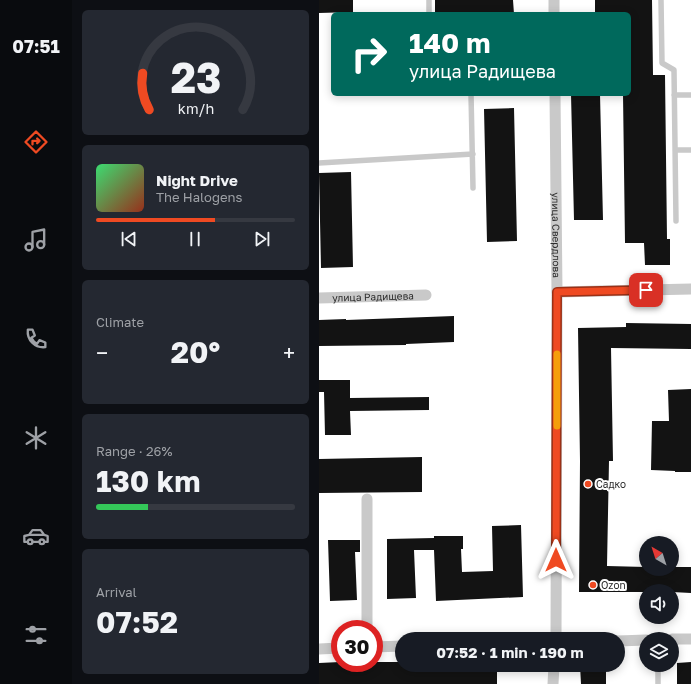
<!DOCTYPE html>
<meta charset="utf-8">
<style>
body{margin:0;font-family:"Golos Text",sans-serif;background:#242831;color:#f1f3f6;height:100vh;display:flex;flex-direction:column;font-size:15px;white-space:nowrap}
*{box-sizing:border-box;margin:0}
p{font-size:13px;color:#9ea1a6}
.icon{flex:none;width:22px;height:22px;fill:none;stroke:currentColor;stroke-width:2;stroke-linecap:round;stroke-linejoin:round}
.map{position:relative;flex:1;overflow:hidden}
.side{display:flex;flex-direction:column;gap:10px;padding:10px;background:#0d0f14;width:247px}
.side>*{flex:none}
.banner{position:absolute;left:12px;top:12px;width:300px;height:84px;border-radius:6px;box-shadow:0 2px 10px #0003;background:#00695c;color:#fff;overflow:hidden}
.needle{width:26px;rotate:321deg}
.buttons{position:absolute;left:320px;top:536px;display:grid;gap:8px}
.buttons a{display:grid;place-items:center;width:40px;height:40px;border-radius:50%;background:#171b24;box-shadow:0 2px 10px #0003;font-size:20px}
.speed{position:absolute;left:12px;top:620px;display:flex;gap:8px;font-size:20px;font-weight:700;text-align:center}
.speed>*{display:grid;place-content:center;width:52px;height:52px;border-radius:50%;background:#171b24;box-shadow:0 2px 10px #0003;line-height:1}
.speed .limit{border:6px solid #d22;background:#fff;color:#111}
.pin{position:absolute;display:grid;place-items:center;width:34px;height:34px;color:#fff;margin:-17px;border-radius:8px;box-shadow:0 2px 6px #0006}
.me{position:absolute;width:44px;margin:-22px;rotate:0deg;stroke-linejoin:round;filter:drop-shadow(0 0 3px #0008)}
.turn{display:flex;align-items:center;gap:14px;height:84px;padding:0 12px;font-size:18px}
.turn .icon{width:52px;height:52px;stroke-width:2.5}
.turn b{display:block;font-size:28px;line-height:34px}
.big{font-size:30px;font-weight:700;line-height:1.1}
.side .tile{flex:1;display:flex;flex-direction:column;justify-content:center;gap:6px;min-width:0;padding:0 14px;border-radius:6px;background:#242831}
.side .dial{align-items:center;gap:0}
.dial svg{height:104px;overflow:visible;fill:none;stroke:#363941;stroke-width:7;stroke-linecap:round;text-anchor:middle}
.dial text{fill:#f1f3f6;stroke:none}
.song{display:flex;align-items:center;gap:12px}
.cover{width:48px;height:48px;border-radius:6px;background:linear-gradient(135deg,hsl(140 70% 55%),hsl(10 70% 35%))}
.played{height:4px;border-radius:2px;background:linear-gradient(90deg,#ef4a22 60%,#363941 60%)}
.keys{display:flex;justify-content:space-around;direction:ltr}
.heat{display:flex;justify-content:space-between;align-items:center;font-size:22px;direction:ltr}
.charge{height:6px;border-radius:3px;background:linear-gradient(90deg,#34c759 26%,#363941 0)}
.trip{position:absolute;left:76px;top:632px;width:230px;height:40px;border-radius:20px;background:#171b24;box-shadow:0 2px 10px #0003;font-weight:700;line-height:40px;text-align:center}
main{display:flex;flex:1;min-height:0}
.dock{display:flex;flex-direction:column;width:72px;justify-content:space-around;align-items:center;background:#090b0e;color:#9ea1a6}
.dock .icon{width:28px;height:28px}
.dock .selected{color:#ef4a22}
.dock b{font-size:18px;color:#f1f3f6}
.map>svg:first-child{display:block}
.building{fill:#131313}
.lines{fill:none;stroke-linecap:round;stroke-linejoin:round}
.lane{stroke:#c9c9c9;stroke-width:5.5}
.street{stroke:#c9c9c9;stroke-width:11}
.route-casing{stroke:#9b3016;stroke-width:10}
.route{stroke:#ef4a22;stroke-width:7}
.slow{stroke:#f59e0b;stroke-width:7}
.poi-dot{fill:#ef4a22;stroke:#fff;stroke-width:1.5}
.labels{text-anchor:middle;stroke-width:4;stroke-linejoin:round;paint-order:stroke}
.street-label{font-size:10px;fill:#2c2c2c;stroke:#fff}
.poi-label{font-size:10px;fill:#2c2c2c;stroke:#fff;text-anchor:start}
</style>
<main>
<nav class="dock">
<b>07:51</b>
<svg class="icon selected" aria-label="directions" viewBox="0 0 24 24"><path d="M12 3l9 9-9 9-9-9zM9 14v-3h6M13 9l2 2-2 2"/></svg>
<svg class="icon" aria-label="music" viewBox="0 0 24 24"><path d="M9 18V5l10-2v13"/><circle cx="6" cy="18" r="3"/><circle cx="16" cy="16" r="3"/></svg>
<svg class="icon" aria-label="phone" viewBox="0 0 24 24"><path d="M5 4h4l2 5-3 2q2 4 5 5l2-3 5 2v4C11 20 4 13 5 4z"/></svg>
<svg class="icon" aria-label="climate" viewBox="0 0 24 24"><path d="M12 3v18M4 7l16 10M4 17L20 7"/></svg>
<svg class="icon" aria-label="car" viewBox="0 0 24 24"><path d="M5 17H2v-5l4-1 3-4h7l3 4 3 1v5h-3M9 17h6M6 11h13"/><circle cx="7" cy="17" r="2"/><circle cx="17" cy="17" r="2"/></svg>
<svg class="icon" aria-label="filters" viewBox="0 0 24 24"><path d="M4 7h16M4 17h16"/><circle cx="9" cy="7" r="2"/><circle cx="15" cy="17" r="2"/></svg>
</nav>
<section class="side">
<div class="tile dial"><svg viewBox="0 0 100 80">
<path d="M14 69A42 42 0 1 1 86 69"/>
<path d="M14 69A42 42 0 0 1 9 41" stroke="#ef4a22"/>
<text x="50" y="56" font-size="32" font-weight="700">23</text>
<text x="50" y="72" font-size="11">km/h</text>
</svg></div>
<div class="tile">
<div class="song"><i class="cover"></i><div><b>Night Drive</b><p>The Halogens</p></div></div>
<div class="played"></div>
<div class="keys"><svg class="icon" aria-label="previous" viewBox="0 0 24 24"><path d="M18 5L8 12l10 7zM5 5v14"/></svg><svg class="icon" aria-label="pause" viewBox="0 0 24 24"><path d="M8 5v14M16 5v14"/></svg><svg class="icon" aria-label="next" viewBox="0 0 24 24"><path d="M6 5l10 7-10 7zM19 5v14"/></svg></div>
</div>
<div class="tile"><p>Climate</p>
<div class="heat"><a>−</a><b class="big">20°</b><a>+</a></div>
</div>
<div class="tile"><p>Range · 26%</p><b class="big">130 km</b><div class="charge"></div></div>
<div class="tile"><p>Arrival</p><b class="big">07:52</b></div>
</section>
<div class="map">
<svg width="372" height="684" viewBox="0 0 372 684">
<rect width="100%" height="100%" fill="#fff"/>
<path class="building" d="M 0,0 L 34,0 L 34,12 L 0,13 Z
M 116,0 L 194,0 L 195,14 L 162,14 L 162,13 L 116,14 Z
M 276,0 L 333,0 L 334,75 L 346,75 L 348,239 L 351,239 L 351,265 L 326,265 L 325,243 L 306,243 L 304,94 L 310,94 L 310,14 L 276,14 Z
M 252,94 L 281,94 L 284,220 L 255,220 Z
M 195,108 L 198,241 L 168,242 L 165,109 Z
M 32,172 L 34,267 L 2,268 L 0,173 Z
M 135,316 L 135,342 L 87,344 L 87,345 L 0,346 L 0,320 L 27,319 L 27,320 Z
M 307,323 L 372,324 L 372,349 L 292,348 L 294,461 L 290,461 L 288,566 L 327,567 L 327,569 L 353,569 L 353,567 L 372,567 L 372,593 L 353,592 L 353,591 L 327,591 L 327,592 L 260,592 L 261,461 L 259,328 L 307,327 Z
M 0,380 L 31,380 L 31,398 L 110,397 L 110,410 L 31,411 L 32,435 L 6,435 L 5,392 L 0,392 Z
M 372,389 L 372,472 L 356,472 L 356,471 L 332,470 L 333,421 L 350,421 L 349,390 Z
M 103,457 L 103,492 L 0,493 L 0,459 Z
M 202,525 L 204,597 L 117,601 L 115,550 L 95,550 L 97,598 L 68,599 L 68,539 L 115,538 L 115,536 L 144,536 L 144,549 L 142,549 L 143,572 L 174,571 L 173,526 Z
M 9,540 L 41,540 L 41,552 L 36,552 L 38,600 L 11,601 Z
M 21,662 L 55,663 L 55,662 L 83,662 L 83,665 L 178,665 L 178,684 L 0,684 L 0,663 Z
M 372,662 L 372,684 L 358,684 L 358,663 Z
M 261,665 L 287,665 L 287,684 L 262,684 Z"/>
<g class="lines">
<path class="lane" d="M 110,0 L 110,14
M 342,0 L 343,63 L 355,70 L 357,221
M 152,94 L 154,188
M 355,95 L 372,95
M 356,150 L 372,150
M 0,163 L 154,154
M 339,684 L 339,665"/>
<g class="street">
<path d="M 235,0 L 235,14"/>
<path id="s1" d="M 236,94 L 238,292 L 237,639"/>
<path d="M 238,292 L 372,289"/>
<path id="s2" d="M 0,298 L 107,295"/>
<path d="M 48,499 L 48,629"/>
<path d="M 353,639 L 372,639"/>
<path d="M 299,641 L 327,640"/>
<path d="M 55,647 L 83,646"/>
<path d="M 0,649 L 21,648"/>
<path d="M 234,684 L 235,665"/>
</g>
</g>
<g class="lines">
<g class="route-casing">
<path id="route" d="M 237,560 L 238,292 L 327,290"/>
</g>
<use href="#route" class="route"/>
<path class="slow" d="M 238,426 L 238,354"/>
</g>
<g class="poi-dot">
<circle cx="269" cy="484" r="4"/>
<circle cx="274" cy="585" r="4"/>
</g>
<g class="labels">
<g class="street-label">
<text dy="4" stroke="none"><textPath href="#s1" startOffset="141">улица Свердлова</textPath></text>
<text dy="4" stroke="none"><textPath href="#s2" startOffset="54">улица Радищева</textPath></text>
</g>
<g class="poi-label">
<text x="277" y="488">Садко</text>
<text x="282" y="589">Ozon</text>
</g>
</g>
</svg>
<div class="buttons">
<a><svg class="needle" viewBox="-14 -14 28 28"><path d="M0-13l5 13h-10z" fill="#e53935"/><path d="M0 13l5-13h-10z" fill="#9ea1a6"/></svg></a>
<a><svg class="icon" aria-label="sound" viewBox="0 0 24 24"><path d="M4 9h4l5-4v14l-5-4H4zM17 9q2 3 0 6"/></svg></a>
<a><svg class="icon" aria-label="layers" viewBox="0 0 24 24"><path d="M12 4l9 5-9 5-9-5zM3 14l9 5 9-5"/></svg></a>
</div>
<div class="speed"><div class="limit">30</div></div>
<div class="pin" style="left:327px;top:290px;background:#d93025"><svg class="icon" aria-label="arrive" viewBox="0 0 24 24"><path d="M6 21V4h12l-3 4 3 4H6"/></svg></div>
<svg class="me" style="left:237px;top:560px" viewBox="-20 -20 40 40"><path d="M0-17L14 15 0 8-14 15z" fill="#ef4a22" stroke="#fff" stroke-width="4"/></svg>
<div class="trip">07:52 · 1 min · 190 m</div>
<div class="banner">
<div class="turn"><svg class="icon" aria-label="right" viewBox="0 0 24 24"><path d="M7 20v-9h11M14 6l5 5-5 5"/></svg><div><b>140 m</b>улица Радищева</div></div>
</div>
</div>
</main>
